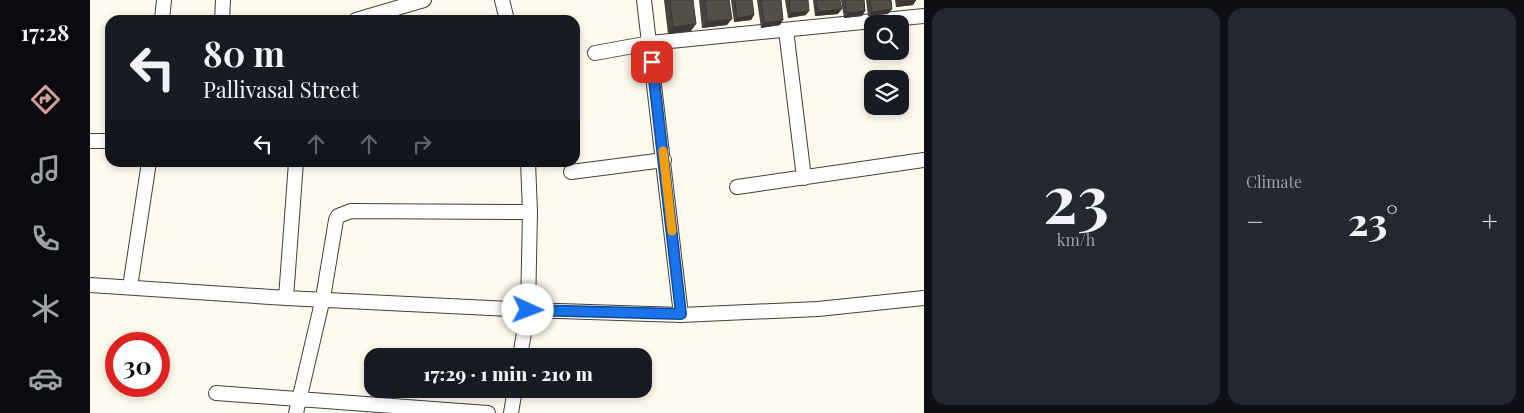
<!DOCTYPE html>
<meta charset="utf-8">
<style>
body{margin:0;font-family:"Playfair Display",serif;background:#242831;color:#f1f3f6;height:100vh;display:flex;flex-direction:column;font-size:19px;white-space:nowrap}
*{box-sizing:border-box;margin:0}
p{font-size:16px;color:#9ea1a6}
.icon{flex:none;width:28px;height:28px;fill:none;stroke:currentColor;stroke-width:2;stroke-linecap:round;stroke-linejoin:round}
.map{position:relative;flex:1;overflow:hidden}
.sheet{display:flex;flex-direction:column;gap:8px;padding:8px;background:#0d0f14;width:600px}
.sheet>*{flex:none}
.top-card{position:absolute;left:15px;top:15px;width:475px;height:152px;border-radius:15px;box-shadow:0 2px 8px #0003;background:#171b24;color:#f1f3f6;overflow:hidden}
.controls{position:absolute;left:774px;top:15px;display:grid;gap:10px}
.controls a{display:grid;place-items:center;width:45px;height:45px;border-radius:10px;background:#171b24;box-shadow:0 2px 8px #0003;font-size:25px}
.speed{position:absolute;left:15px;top:332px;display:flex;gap:10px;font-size:25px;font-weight:700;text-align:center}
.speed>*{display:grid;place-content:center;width:65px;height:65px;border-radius:50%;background:#171b24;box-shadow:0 2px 8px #0003;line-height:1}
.speed .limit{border:8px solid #d22;background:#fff;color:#111}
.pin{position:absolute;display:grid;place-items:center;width:42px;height:42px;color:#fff;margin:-21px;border-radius:10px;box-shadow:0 2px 8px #0006}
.me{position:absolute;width:55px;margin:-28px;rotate:92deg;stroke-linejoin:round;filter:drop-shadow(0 0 4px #0008)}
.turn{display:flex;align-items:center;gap:18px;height:105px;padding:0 15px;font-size:22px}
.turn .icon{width:65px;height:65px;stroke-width:2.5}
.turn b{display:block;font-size:35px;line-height:42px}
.lanes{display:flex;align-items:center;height:48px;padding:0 15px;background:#0003;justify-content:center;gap:25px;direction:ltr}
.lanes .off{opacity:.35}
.big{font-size:38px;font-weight:800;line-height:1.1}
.sheet .card{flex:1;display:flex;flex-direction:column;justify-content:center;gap:8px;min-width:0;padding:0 18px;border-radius:15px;background:#242831}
.sheet .dial{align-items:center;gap:0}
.dial b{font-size:65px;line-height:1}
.heat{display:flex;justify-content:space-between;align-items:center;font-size:28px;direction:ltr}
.sheet .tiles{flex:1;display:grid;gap:8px;grid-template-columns:repeat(2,1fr)}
.trip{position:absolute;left:274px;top:348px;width:288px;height:50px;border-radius:15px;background:#171b24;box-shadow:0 2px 8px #0003;font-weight:800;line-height:50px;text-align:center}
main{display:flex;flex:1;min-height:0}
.dock{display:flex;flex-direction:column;width:90px;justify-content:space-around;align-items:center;background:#090b0e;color:#9ea1a6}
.dock .icon{width:35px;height:35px}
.dock .selected{color:#d59b9e}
.dock b{font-size:22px;color:#f1f3f6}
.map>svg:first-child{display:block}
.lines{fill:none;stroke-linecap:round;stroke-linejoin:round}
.minor-casing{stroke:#3f3f3f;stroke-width:16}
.minor{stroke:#fff;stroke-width:14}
.wall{fill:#48433f}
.shaded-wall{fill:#3b3733}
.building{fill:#544e49;stroke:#3b3733}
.route-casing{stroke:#114b97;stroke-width:12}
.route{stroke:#1a73e8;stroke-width:9}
.slow{stroke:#f59e0b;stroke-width:9}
</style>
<main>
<nav class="dock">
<b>17:28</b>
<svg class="icon selected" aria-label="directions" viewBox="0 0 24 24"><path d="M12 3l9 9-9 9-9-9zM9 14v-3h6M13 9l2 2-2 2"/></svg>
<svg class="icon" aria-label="music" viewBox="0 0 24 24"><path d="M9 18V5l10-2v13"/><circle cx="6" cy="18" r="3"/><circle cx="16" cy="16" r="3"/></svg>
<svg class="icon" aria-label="phone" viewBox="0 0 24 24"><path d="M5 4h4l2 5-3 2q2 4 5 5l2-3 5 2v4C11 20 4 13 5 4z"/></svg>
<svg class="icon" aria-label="climate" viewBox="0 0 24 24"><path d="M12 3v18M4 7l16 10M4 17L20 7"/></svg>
<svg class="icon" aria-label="car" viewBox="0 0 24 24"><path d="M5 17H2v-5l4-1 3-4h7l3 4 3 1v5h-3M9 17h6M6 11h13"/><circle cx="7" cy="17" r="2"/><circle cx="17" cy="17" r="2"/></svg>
</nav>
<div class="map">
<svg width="834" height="413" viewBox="0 0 834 413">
<rect width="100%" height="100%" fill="#fefbed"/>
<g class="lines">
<g class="minor-casing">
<path id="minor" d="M 412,0 L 417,20
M 554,0 L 591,315
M 72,20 L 74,0
M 132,20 L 133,0
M 266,20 L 334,0
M 696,30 L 714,178
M 505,53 L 560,43 L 834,16
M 0,141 L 20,141
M 481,172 L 574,160
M 647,187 L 834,160
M 0,285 L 196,298 L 438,310 L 591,315 L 728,309 L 834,298
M 40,287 L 59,162
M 196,298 L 206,162
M 430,356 L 438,310 L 440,212 L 438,162
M 126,393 L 398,413
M 206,413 L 233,298 L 246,220 L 248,216 L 261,211 L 440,212
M 421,413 L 425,389"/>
</g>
<use href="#minor" class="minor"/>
</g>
<path class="wall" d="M 574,0 L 603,0 L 601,31 L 578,34 Z
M 609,0 L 639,0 L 637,25 L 612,28 Z
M 641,0 L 662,0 L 664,15 L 661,20 L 644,22 Z
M 667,0 L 691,0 L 690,25 L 671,28 Z
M 695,0 L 718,0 L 716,15 L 698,18 Z
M 723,0 L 750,0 L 748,14 L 725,16 Z
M 751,0 L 774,0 L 775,11 L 772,16 L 754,18 Z
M 776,0 L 801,0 L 798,14 L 778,16 Z
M 805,0 L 826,0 L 823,5 L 806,7 Z"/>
<path class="shaded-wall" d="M 826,0 L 823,5 L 806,7 L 809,2 Z
M 752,9 L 748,14 L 725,16 L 728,12 Z
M 802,9 L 798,14 L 778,16 L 782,12 Z
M 719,11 L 716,15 L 698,18 L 701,13 Z
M 775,11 L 772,16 L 754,18 L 757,13 Z
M 664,15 L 661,20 L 644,22 L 647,18 Z
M 642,19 L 637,25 L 612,28 L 617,22 Z
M 693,20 L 690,25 L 671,28 L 674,23 Z
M 606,24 L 601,31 L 578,34 L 583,27 Z"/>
<path class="building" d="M 580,0 L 603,0 L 606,24 L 583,27 Z
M 615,0 L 639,0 L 642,19 L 617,22 Z
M 645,0 L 662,0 L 664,15 L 647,18 Z
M 671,0 L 691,0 L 693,20 L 674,23 Z
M 699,0 L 718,0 L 719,11 L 701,13 Z
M 726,0 L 750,0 L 752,9 L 728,12 Z
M 755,0 L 774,0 L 775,11 L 757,13 Z
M 780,0 L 801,0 L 802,9 L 782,12 Z
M 808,0 L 826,0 L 809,2 Z"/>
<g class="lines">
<g class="route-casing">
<path id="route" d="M 438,310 L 591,314 L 562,62"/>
</g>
<use href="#route" class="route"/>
<path class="slow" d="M 573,151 L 582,231"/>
</g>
</svg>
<div class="controls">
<a><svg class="icon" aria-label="search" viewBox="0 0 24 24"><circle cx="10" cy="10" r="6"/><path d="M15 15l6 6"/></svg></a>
<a><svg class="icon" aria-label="layers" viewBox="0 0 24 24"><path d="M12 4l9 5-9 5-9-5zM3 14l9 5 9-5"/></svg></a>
</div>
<div class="speed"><div class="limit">30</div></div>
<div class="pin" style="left:562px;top:62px;background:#d93025"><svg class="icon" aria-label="arrive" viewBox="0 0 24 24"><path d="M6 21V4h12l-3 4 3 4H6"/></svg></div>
<svg class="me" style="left:438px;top:310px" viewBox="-20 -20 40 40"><circle r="19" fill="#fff"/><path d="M0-13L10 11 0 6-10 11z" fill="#1a73e8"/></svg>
<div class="trip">17:29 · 1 min · 210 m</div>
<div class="top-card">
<div class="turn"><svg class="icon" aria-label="left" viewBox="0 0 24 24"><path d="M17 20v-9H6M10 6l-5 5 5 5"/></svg><div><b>80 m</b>Pallivasal Street</div></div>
<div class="lanes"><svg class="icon" aria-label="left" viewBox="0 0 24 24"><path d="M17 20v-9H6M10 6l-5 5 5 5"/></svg><svg class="icon off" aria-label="ahead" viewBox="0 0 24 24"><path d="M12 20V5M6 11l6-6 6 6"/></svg><svg class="icon off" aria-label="ahead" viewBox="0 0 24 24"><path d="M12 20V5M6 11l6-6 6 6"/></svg><svg class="icon off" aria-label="right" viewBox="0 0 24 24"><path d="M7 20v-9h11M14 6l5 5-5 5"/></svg></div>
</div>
</div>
<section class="sheet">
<div class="tiles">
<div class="card dial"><b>23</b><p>km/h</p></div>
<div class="card"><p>Climate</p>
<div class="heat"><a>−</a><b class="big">23°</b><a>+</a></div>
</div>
</div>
</section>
</main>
